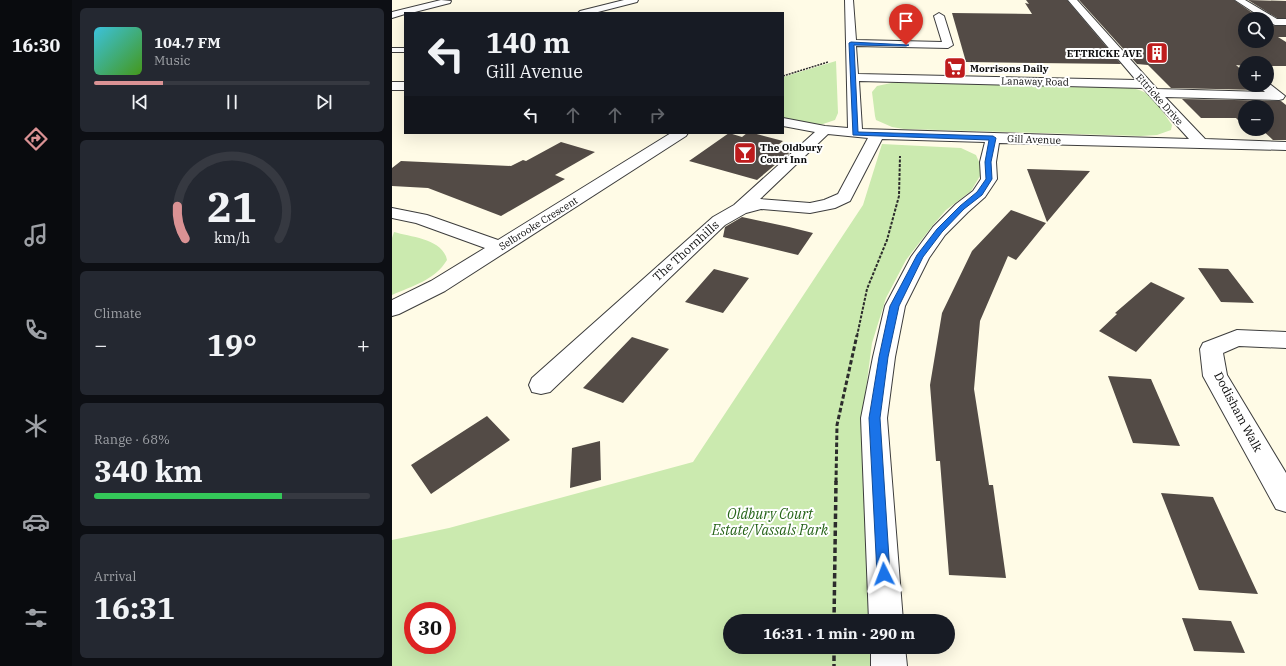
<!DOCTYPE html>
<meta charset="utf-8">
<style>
body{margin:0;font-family:"IBM Plex Serif",serif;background:#242831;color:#f1f3f6;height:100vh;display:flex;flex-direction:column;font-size:15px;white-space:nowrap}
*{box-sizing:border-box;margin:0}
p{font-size:13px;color:#9ea1a6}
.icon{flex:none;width:22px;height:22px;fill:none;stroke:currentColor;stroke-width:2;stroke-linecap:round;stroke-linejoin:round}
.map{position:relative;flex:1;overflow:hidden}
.sheet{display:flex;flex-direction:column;gap:8px;padding:8px;background:#0d0f14;width:320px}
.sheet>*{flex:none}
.hud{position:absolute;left:12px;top:12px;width:380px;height:122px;border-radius:0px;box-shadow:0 4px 16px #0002;background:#171b24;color:#f1f3f6;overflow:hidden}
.controls{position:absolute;left:846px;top:12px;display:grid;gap:8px}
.controls a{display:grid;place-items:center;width:36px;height:36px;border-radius:50%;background:#171b24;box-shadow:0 4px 16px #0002;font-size:20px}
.speed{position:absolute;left:12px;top:602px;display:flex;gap:8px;font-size:20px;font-weight:700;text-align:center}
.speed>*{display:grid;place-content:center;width:52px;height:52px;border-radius:50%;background:#171b24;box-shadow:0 4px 16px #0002;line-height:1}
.speed .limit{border:6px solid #d22;background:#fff;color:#111}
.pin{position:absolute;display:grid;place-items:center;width:34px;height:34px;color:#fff;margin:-41px -17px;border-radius:50% 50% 50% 0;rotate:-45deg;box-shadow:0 0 4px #0007}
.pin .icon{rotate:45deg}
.me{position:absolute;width:44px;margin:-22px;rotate:357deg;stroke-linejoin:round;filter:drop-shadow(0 0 3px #0008)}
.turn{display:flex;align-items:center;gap:14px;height:84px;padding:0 16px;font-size:18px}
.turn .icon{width:52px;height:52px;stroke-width:2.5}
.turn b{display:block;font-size:28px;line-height:34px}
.lanes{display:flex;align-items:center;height:38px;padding:0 16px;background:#0003;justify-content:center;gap:20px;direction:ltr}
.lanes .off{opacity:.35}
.big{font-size:30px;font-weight:800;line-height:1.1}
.sheet .card{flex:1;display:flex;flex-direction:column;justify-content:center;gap:6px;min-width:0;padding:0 14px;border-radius:6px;background:#242831}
.sheet .dial{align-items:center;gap:0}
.dial svg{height:104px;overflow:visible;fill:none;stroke:#363941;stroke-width:7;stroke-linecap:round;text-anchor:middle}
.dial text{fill:#f1f3f6;stroke:none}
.song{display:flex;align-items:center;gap:12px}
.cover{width:48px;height:48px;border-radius:6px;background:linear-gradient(135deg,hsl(190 70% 55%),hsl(100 70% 35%))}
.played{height:4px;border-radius:2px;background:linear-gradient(90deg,#da9294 25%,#363941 25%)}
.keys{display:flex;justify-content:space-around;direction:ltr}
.heat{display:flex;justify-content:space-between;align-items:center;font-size:22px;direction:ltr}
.charge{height:6px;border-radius:3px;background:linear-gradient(90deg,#34c759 68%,#363941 0)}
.trip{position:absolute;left:331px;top:614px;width:232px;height:40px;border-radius:20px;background:#171b24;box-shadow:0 4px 16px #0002;font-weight:800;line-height:40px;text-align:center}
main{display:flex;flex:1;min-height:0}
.tabs{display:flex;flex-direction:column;width:72px;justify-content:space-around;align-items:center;background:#090b0e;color:#9ea1a6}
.tabs .icon{width:28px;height:28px}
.tabs .selected{color:#da9294}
.tabs b{font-size:18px;color:#f1f3f6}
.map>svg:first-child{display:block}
.green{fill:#cbeaaf;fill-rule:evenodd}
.building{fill:#534b46}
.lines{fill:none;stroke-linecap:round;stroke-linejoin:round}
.service-casing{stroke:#3d3d3d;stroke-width:2}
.minor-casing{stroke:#3d3d3d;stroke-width:2}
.path-far3{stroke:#2c2c2c;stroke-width:1.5;stroke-dasharray:2 1;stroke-linecap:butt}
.path-far2{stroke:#2c2c2c;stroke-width:2;stroke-dasharray:3 1.5;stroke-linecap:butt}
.path-far1{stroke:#2c2c2c;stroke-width:3;stroke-dasharray:4.5 2.5;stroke-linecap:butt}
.path{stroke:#2c2c2c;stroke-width:3.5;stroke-dasharray:5.5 3;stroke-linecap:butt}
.service{fill:#fff;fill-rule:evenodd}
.minor{fill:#fff;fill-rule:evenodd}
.route{fill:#1a73e8;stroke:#114b97}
.labels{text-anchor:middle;stroke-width:4;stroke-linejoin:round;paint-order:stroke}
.far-poi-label{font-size:10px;font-weight:bold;fill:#0a0a0a;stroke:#fff;text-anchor:start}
.far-street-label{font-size:10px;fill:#0a0a0a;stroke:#fff}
.street-label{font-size:12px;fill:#0a0a0a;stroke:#fff}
.near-park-label{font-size:14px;font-style:italic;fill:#256318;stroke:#fff}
</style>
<main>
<nav class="tabs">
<b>16:30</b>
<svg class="icon selected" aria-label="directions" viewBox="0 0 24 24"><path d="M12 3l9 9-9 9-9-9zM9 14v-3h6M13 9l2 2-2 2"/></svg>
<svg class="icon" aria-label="music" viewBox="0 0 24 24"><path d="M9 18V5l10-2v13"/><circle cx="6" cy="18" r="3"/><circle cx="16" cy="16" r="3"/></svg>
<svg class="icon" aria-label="phone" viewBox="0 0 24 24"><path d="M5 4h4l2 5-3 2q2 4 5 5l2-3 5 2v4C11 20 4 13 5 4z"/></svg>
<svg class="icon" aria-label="climate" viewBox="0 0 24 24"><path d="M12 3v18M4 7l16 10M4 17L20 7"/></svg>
<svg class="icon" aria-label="car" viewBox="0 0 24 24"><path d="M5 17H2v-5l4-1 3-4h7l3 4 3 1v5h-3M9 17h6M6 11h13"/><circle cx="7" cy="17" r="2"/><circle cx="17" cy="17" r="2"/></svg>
<svg class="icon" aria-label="filters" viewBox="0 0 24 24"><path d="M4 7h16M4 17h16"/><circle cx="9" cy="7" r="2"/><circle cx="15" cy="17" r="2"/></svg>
</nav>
<section class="sheet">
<div class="card">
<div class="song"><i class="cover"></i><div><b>104.7 FM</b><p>Music</p></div></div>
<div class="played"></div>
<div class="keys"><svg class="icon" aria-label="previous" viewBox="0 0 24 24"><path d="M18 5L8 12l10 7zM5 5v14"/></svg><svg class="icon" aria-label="pause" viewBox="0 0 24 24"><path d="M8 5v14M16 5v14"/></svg><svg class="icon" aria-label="next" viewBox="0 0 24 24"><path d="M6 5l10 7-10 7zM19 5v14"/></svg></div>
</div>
<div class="card dial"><svg viewBox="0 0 100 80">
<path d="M14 69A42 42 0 1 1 86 69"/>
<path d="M14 69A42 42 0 0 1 8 44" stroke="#da9294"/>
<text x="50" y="56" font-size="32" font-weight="700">21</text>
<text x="50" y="72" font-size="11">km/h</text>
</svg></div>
<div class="card"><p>Climate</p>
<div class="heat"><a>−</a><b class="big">19°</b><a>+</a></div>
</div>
<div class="card"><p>Range · 68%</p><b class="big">340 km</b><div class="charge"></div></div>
<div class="card"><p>Arrival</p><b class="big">16:31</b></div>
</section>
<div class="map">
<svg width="894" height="666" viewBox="0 0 894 666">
<rect width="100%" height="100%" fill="#fffbe6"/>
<path class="green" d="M 444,61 L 446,113 L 443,120 L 428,125 L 391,118 L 391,77 Z
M 504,82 L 723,86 C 760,89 760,96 780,125 L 779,130 L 765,135 L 749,136 L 512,129 L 500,127 L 484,120 L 483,116 L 480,92 L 485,86 Z
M 490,144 L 569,148 L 584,155 L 591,171 L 579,191 L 554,210 L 541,225 L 514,260 L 494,298 L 480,343 L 472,404 L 480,621 L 338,621 L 338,647 L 481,647 L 481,666 L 0,666 L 0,540 L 57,528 L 301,462 L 471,205 ZM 21,611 L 55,611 L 55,645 L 21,645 Z
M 2,232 C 19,237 51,239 55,260 C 43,280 20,286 0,295 L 0,238 Z"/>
<path class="building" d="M 634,0 L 675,0 L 729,64 L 574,62 L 560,13 L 640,14 L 633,3 L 637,4 Z
M 687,0 L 842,0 L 869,19 L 853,19 L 853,41 L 875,41 L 875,23 L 883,26 L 894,26 L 894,37 L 886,37 L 894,42 L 894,66 L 875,66 L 875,63 L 853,63 L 853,66 L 844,65 L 853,73 L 853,85 L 864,85 L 869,90 L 779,88 L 756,65 L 745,64 Z
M 856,0 L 894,1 L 894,18 L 885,18 Z
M 790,99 L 889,101 L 894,105 L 894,140 L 881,140 L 869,129 L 875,129 L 875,107 L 853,107 L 853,121 L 847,121 L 844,118 L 809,118 Z
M 337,133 L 350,137 L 355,133 L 361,133 L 391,141 L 386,145 L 402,149 L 365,180 L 297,161 Z
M 169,142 L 203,152 L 163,175 L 173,179 L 109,216 L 36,188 L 0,186 L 0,168 L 9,161 L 119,166 L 131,160 L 134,161 Z
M 635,169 L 667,170 L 698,171 L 655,222 Z
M 619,210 L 654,223 L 624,260 L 616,256 L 588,321 L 582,389 L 597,485 L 601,485 L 614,578 L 557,575 L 548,461 L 544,461 L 538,385 L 550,313 L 580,251 Z
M 350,217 L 397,227 L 421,233 L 406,255 L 331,237 L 333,227 Z
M 806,268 L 836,269 L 862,303 L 829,302 Z
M 322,269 L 357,278 L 331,313 L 293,302 Z
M 759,282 L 793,298 L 744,352 L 707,331 L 725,314 L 723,313 Z
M 240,337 L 277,349 L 231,403 L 191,388 Z
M 716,376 L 759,379 L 788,446 L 741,443 Z
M 95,416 L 118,440 L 39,494 L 19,465 Z
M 208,441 L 209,480 L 178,488 L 180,448 Z
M 769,493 L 821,497 L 866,594 L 807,590 Z
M 790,618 L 839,621 L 853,653 L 802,651 Z"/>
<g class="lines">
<g class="service-casing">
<path id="service" d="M 0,48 L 13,48 L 13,52 L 0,52 Z"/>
</g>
<g class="minor-casing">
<path id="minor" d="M 49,0 L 59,1 L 58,3 L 19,13 L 13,13 L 13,14 L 0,18 L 0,12 Z
M 232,0 L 246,0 L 245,2 L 202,13 L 186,13 L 188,11 Z
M 453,0 L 461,0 L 464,40 L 550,42 L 542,16 L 547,13 L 552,16 L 561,45 L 556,48 L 464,46 L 466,74 L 744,80 L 676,0 L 685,0 L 765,89 L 873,92 L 865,85 L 875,85 L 875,82 L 893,96 L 891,99 L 887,100 L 773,97 L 813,139 L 894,142 L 894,150 L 607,143 L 604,162 L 605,179 L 593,197 L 576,212 L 553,235 L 537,258 L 513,306 L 503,357 L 495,418 L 511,621 L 477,621 L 469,418 L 481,357 L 493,306 L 519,257 L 541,227 L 564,204 L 581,191 L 589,179 L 588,162 L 593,142 L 490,139 L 458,201 L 443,208 L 418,213 L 369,209 L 354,213 L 333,225 L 158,392 L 149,394 L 140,392 L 137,385 L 140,378 L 321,217 L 342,205 L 423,132 L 391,126 L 391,118 L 433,126 L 456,128 ZM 467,81 L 751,88 L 797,139 L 470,129 ZM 436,134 L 476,138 L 446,194 L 432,200 L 418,203 L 368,199 Z
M 843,0 L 853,0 L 885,19 L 894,19 L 894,25 L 883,25 L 875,21 L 875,19 L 872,19 Z
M 0,82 L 13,82 L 13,90 L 0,90 Z
M 279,133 L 296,133 L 294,136 L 53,291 L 7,314 L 0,316 L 0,300 L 39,281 L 93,248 L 24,223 L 0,218 L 0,208 L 35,215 L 106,240 Z
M 845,330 L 894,332 L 894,348 L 847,346 L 831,353 L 835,375 L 894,473 L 894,512 L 884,509 L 811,376 L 808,349 L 811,343 Z
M 479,647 L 513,647 L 515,666 L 479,666 Z"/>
</g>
<path class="path-far3" d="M 391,76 L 436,62"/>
<path class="path-far2" d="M 465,336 L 475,289 L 495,240 L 507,196 L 508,156"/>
<path class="path-far1" d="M 444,482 L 445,425 L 465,335"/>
<path class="path" d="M 442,621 L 444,481
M 442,647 L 442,666"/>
<use href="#service" class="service"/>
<use href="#minor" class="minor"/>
</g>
<path class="route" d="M 459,42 L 517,45 L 514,46 L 462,45 L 466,132 L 601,136 L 604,138 L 599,162 L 600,179 L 590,195 L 572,209 L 550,232 L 531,257 L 507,306 L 496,357 L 488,418 L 498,574 L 496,579 L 492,581 L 487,579 L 485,574 L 477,418 L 487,357 L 498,306 L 525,255 L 545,229 L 568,206 L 585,192 L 594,179 L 593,162 L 597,140 L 461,135 L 457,43 Z"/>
<defs>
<g id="building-square" transform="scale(1.15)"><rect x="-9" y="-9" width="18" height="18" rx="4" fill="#bf1c1d" stroke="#fff"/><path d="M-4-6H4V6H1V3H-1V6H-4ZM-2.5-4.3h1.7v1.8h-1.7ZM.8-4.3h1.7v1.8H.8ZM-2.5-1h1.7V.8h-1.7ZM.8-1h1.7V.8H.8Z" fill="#fff"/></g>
<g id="supermarket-square" transform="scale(1.15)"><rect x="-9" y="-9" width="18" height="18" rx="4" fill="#bf1c1d" stroke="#fff"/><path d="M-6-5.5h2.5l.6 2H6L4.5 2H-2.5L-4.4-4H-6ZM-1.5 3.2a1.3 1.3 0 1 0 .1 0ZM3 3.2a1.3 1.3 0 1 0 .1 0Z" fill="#fff"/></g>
<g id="bar-square" transform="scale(1.15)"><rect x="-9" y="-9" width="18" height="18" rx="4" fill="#bf1c1d" stroke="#fff"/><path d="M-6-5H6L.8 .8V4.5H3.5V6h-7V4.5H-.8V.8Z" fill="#fff"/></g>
</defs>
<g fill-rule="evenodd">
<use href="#building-square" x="765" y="53"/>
<use href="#supermarket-square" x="563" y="68"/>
<use href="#bar-square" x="353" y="153"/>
</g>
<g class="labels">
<g class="far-poi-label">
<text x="750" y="57" text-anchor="end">ETTRICKE AVE</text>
<text x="578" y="72">Morrisons Daily</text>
<text x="368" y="151">The Oldbury<tspan x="368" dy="12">Court Inn</tspan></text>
</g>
<g class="far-street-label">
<text transform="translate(643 81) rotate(1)" y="4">Lanaway Road</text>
<text transform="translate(768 99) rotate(48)" y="4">Ettricke Drive</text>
<text transform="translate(642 139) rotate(2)" y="4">Gill Avenue</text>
<text transform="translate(146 223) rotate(-32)" y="4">Selbrooke Crescent</text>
</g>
<g class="street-label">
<text transform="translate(294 251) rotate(-42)" y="4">The Thornhills</text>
<text transform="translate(846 412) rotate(62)" y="4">Dodisham Walk</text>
</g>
<g class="near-park-label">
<text x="378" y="519">Oldbury Court<tspan x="378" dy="16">Estate/Vassals Park</tspan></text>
</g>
</g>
</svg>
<div class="controls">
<a><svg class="icon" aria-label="search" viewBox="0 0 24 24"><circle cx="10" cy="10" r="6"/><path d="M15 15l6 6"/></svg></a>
<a>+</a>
<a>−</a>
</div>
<div class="speed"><div class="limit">30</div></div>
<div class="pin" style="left:514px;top:45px;background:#d93025"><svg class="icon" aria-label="arrive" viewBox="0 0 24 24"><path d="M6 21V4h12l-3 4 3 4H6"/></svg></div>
<svg class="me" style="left:492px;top:574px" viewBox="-20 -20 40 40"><path d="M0-17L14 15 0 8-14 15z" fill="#1a73e8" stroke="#fff" stroke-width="4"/></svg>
<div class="trip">16:31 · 1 min · 290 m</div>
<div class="hud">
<div class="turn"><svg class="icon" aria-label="left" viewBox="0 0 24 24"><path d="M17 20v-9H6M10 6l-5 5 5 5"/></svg><div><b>140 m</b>Gill Avenue</div></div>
<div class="lanes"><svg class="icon" aria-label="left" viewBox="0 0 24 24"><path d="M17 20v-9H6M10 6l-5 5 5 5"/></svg><svg class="icon off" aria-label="ahead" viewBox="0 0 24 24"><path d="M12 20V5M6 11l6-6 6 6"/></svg><svg class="icon off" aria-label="ahead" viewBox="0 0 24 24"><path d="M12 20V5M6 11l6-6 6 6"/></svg><svg class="icon off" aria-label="right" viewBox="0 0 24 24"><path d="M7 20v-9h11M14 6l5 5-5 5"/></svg></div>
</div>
</div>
</main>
